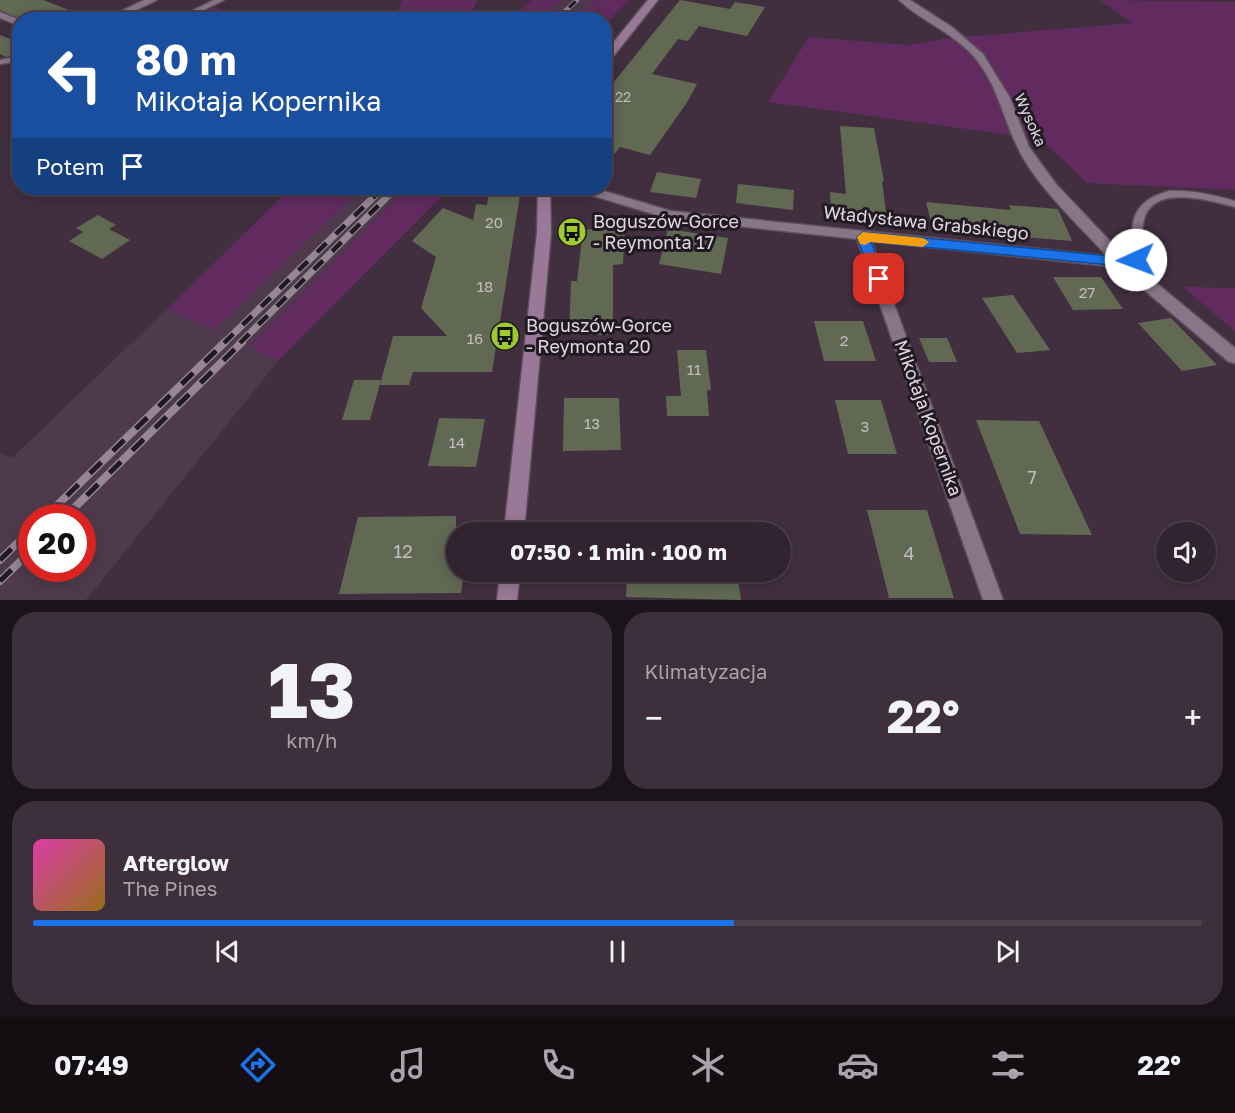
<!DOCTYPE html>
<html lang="pl">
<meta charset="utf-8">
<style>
body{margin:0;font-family:"Golos Text",sans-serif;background:#3d2f3b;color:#f1f3f6;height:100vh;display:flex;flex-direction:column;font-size:22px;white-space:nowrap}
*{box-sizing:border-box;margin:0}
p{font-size:20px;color:#a8a4aa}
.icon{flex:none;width:33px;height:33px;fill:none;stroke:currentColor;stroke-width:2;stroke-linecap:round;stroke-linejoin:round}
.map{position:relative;height:600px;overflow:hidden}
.drawer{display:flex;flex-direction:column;gap:12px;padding:12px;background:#1b131a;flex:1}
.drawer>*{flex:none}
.top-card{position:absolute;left:12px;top:12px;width:600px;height:183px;border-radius:24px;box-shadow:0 3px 15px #0003,0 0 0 2px #4c404b;background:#1a4fa0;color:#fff;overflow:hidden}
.controls{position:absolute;left:1156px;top:522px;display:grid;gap:12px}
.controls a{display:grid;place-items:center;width:60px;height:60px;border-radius:50%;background:#31232f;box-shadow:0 3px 15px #0003,0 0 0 2px #4c404b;font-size:30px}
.speed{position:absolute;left:18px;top:504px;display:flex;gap:12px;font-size:30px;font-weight:700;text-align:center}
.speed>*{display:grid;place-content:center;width:78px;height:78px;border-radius:50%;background:#31232f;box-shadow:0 3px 15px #0003,0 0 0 2px #4c404b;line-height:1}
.speed .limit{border:9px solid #d22;background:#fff;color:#111}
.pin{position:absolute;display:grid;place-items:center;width:51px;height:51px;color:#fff;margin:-26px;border-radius:12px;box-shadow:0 3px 9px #0006}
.me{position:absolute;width:66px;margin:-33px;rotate:268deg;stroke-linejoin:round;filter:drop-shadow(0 0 4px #0008)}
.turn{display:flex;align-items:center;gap:21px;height:126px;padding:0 24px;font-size:27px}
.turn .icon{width:78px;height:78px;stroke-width:2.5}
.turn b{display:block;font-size:42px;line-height:51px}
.then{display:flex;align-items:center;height:57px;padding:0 24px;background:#0003;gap:12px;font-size:22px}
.big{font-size:45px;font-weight:700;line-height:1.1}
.drawer .widget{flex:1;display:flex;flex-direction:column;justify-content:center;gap:9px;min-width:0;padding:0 21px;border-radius:24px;background:#3d2f3b}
.drawer .dial{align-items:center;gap:0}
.dial b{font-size:78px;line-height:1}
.song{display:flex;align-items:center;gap:18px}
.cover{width:72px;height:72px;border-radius:9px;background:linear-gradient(135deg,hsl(320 70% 55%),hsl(40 70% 35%))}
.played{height:6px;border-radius:3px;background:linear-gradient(90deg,#1a73e8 60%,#4c404b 60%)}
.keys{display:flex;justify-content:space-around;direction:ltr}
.heat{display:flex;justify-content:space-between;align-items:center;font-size:33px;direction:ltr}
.drawer .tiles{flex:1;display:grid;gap:12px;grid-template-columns:1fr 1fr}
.widget:last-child{grid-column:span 2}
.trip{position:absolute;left:446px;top:522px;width:345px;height:60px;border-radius:30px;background:#31232f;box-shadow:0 3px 15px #0003,0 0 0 2px #4c404b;font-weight:700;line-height:60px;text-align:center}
.tabs{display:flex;height:96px;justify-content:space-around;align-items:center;background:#140e13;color:#a8a4aa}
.tabs .icon{width:42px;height:42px}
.tabs .current{color:#1a73e8}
.tabs b{font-size:27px;color:#f1f3f6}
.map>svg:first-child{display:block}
.built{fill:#4f3a4d;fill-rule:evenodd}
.green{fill:#612b60}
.building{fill:#616953}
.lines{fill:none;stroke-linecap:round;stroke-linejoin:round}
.lane-casing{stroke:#5b4d5a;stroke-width:3}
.street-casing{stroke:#5b4d5a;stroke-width:3}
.secondary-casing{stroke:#5b4d5a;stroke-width:3}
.lane{fill:#897588;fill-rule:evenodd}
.street{fill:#897588;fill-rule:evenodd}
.secondary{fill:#997997;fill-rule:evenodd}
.rail-far2-casing{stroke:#958793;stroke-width:4.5}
.rail-far1-casing{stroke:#958793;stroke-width:7}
.rail-casing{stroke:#958793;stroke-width:8}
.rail-far2{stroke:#221a22;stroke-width:3;stroke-dasharray:9;stroke-linecap:butt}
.rail-far1{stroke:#221a22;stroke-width:4.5;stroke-dasharray:13;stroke-linecap:butt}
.rail{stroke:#221a22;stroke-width:5;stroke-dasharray:16;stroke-linecap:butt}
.route{fill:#1a73e8;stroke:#114b97;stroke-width:1.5}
.slow{fill:#f59e0b}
.labels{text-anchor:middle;stroke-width:6;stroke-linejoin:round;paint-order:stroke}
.far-number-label{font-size:14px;fill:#c2bcbe}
.far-street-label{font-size:15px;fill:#e2d7e1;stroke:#221a22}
.number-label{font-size:15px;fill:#c2bcbe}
.poi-label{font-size:18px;fill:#e2d7e1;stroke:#221a22;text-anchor:start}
.street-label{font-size:18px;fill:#e2d7e1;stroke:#221a22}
.near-number-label{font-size:18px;fill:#c2bcbe}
</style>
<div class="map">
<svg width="1235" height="600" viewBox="0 0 1235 600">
<rect width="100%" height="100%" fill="#412f3f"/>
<path class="built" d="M 561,0 L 596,0 L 575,19 L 539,20 Z
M 362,188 L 407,188 L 249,346 L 278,361 L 86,600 L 0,600 L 0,453 L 12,458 L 167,309 L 214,330 ZM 32,518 L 82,518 L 82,568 L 32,568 Z"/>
<path class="green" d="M 402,0 L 477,0 L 470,19 L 394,19 Z
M 532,0 L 561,0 L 539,19 L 510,19 Z
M 596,0 L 629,0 L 605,25 L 604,20 L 575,19 Z
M 1100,0 L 1235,2 L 1235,190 L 1087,183 L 1041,139 L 768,102 L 809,37 L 908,45 L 950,38 L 1132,23 Z
M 215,7 L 234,13 L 221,19 L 184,20 Z
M 291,188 L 362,188 L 214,330 L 167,309 Z
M 407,188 L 450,188 L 278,361 L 249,347 Z
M 1183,287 L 1235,288 L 1235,331 Z"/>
<path class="building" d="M 0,0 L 43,0 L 90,18 L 90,20 L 22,20 L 0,10 Z
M 680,0 L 730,9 L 735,2 L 765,7 L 747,36 L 699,26 L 688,41 L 678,39 L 652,74 L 697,84 L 688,101 L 650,155 L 620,147 L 604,167 L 605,93 Z
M 0,35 L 20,43 L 20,54 L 6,57 L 0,54 Z
M 840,126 L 874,128 L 884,181 L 882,181 L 887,220 L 831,214 L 830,192 L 846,194 Z
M 657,172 L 701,179 L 696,198 L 650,192 Z
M 738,184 L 794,190 L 793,210 L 736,203 Z
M 490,188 L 521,188 L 492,372 L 413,372 L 409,385 L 380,385 L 393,336 L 447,336 L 421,308 L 436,257 L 412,241 L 443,208 L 473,220 L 476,204 L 487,205 Z
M 926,202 L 1011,210 L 1009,205 L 1058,209 L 1072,241 L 933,230 Z
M 98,215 L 116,225 L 109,229 L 130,240 L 102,259 L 69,241 L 83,232 L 76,228 Z
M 625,226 L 623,264 L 613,265 L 613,335 L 569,335 L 571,281 L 577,281 L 583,230 Z
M 668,229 L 728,238 L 721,274 L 659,264 Z
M 1053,277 L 1101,277 L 1123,309 L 1073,310 Z
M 1013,295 L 1050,350 L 1017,353 L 982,298 Z
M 1171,318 L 1217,365 L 1182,371 L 1138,323 Z
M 814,321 L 863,321 L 876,361 L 824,361 Z
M 919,338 L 947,338 L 957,362 L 929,362 Z
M 677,350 L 706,350 L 711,390 L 707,390 L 709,416 L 667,416 L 666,396 L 681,396 Z
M 354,380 L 381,380 L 370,420 L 342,420 Z
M 564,398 L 619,398 L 621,450 L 563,451 Z
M 835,400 L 881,400 L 897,454 L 848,454 Z
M 439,418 L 485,419 L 476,467 L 428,466 Z
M 976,420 L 1039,421 L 1092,535 L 1020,534 Z
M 867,510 L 927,510 L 954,598 L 889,598 Z
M 456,516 L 456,572 L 464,572 L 461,593 L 339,594 L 358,517 Z
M 627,572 L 737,572 L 741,600 L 626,597 Z"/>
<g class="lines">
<g class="lane-casing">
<path id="lane" d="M 214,0 L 224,0 L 184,20 L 175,19 Z
M 20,56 L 20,61 L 0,64 L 0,60 Z
M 1169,191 C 1192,190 1213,195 1235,201 L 1235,207 C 1211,201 1153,183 1144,220 C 1140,234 1145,249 1140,262 L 1121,266 L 1117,265 L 1115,262 L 1117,259 L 1131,256 C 1132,221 1130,202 1169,191 Z"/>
</g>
<g class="street-casing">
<path id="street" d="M 144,0 L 157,0 L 116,20 L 103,20 Z
M 899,0 L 910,0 L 952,27 L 983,54 L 1010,98 L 1029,147 L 1056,184 L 1126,258 L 1235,348 L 1235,363 L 1229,362 L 1117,267 L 871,241 L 1003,600 L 983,600 L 857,239 L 670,219 L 577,191 L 576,188 L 594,188 L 671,211 L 1107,256 C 1078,224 1034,184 1017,146 C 1002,115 998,87 976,59 C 955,33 922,22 899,0 Z
M 0,12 L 20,20 L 20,26 L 0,18 Z"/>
</g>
<g class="secondary-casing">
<path id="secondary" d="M 648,0 L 658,0 L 608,63 L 604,64 L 604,54 Z
M 538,188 L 550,188 L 551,233 L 524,532 L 504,532 L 537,233 Z
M 500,572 L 520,572 L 517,600 L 497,600 Z"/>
</g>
<use href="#lane" class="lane"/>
<use href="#street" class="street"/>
<use href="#secondary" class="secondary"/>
<g class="rail-far2-casing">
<path id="rail-far2" d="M 556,20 L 577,0"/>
</g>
<g class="rail-far1-casing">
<path id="rail-far1" d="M 224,343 L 383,188
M 240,343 L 396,188"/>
</g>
<g class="rail-casing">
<path id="rail" d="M 44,518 L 225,342
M 64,518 L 242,342
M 0,560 L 32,529
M 0,581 L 32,550"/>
</g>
<use href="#rail-far2" class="rail-far2"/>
<use href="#rail-far1" class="rail-far1"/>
<use href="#rail" class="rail"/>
</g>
<path class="route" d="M 863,232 L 1121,257 L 1136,255 L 1142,260 L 1141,263 L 1121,266 L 871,242 L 885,279 L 879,284 L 872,279 L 857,237 Z"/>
<path class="slow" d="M 863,232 L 923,238 L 929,242 L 923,247 L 870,242 L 865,245 L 860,244 L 857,237 Z"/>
<defs>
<g id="bus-disc" transform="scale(1.5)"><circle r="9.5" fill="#9fca2e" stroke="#221a22"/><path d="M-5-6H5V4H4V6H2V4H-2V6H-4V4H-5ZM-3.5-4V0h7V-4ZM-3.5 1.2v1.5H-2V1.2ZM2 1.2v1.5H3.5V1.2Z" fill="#111"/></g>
</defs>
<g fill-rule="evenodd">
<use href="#bus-disc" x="572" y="232"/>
<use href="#bus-disc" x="505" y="336"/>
</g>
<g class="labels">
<g class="far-number-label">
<text x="623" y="102">22</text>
</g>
<g class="far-street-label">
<text transform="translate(1030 120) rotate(66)" y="5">Wysoka</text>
</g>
<g class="number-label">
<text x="494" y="228">20</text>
<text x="485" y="292">18</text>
<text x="1087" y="298">27</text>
<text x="475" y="344">16</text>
<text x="844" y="346">2</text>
<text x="694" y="375">11</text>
<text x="592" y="429">13</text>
<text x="865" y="432">3</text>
<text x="457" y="448">14</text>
</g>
<g class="poi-label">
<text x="593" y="228">Boguszów-Gorce<tspan x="593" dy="21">- Reymonta 17</tspan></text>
<text x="526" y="332">Boguszów-Gorce<tspan x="526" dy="21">- Reymonta 20</tspan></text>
</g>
<g class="street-label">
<text transform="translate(926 223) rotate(6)" y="6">Władysława Grabskiego</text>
<text transform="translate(928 418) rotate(70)" y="6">Mikołaja Kopernika</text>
</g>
<g class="near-number-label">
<text x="1032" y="484">7</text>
<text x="403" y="558">12</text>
<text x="909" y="560">4</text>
</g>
</g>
</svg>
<div class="controls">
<a><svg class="icon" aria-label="sound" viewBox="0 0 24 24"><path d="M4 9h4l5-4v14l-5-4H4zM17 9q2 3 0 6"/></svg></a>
</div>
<div class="speed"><div class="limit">20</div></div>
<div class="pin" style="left:879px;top:279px;background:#d93025"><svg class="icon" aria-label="arrive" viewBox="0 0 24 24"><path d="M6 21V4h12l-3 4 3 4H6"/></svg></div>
<svg class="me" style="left:1136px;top:260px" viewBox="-20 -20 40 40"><circle r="19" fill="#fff"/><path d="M0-13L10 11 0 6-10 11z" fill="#1a73e8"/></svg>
<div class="trip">07:50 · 1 min · 100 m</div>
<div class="top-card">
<div class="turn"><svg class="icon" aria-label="left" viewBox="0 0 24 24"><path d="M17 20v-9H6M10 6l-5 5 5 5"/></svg><div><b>80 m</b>Mikołaja Kopernika</div></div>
<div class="then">Potem<svg class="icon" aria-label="arrive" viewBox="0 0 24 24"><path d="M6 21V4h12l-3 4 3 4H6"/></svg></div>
</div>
</div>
<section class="drawer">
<div class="tiles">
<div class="widget dial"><b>13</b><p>km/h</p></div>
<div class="widget"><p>Klimatyzacja</p>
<div class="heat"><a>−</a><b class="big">22°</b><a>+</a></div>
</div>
<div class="widget">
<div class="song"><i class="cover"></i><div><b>Afterglow</b><p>The Pines</p></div></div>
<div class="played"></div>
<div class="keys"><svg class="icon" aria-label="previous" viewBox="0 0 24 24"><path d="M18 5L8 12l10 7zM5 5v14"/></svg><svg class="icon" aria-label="pause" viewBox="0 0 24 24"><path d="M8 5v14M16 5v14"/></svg><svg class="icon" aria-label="next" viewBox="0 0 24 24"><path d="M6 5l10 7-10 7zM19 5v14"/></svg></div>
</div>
</div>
</section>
<nav class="tabs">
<b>07:49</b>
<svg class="icon current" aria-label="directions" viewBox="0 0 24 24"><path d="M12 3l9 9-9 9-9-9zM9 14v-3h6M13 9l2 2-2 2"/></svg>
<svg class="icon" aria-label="music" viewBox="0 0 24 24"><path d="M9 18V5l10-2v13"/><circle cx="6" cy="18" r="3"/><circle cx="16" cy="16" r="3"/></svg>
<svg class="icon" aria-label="phone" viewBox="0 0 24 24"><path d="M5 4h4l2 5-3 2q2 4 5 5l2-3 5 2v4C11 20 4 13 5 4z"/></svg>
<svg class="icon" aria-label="climate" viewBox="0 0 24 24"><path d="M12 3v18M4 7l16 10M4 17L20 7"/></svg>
<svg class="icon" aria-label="car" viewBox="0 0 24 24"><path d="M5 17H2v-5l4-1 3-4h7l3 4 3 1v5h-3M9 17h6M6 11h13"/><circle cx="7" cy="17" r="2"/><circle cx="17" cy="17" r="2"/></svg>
<svg class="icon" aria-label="filters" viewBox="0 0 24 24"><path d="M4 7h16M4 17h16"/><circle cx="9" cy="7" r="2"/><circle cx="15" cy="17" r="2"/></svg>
<b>22°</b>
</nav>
